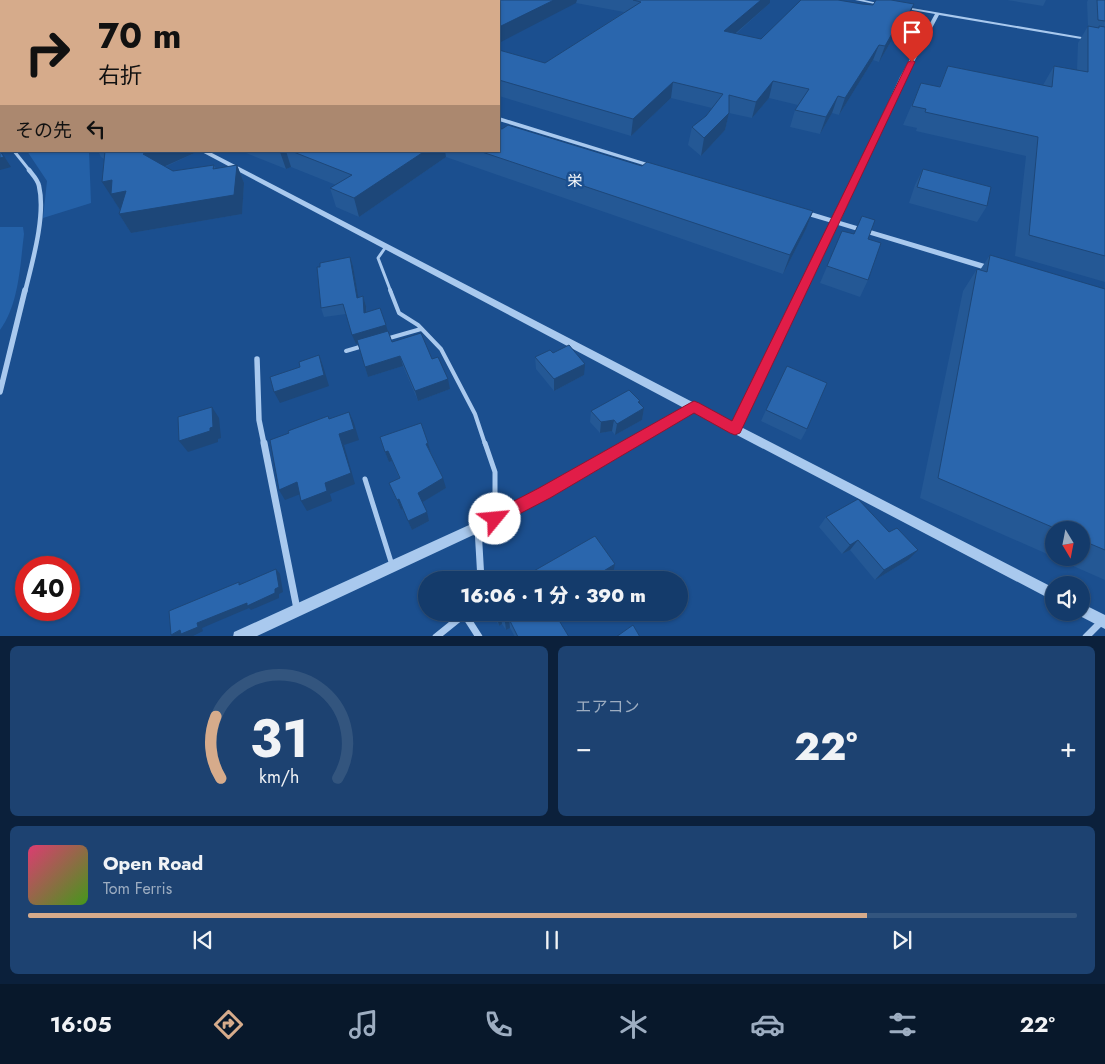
<!DOCTYPE html>
<html lang="ja">
<meta charset="utf-8">
<style>
body{margin:0;font-family:Jost,"Noto Sans JP",sans-serif;background:#1d4271;color:#f1f3f6;height:100vh;display:flex;flex-direction:column;font-size:19px;white-space:nowrap}
*{box-sizing:border-box;margin:0}
p{font-size:16px;color:#9dadc1}
.icon{flex:none;width:28px;height:28px;fill:none;stroke:currentColor;stroke-width:2;stroke-linecap:round;stroke-linejoin:round}
.map{position:relative;height:636px;overflow:hidden}
.drawer{display:flex;flex-direction:column;gap:10px;padding:10px;background:#0b203b;flex:1}
.drawer>*{flex:none}
.hud{position:absolute;left:0px;top:0px;width:500px;height:152px;box-shadow:0 1px 4px #0004,0 0 0 1px #33557e;background:#d6ab8b;color:#111;overflow:hidden}
.needle{width:32px;rotate:170deg}
.controls{position:absolute;left:1045px;top:521px;display:grid;gap:10px}
.controls a{display:grid;place-items:center;width:45px;height:45px;border-radius:50%;background:#143b6b;box-shadow:0 1px 4px #0004,0 0 0 1px #33557e;font-size:25px}
.speed{position:absolute;left:15px;top:556px;display:flex;gap:10px;font-size:25px;font-weight:700;text-align:center}
.speed>*{display:grid;place-content:center;width:65px;height:65px;border-radius:50%;background:#143b6b;box-shadow:0 1px 4px #0004,0 0 0 1px #33557e;line-height:1}
.speed .limit{border:8px solid #d22;background:#fff;color:#111}
.pin{position:absolute;display:grid;place-items:center;width:42px;height:42px;color:#fff;margin:-51px -21px;border-radius:50% 50% 50% 0;rotate:-45deg;box-shadow:0 0 5px #0007}
.pin .icon{rotate:45deg}
.me{position:absolute;width:55px;margin:-28px;rotate:62deg;stroke-linejoin:round;filter:drop-shadow(0 0 4px #0008)}
.turn{display:flex;align-items:center;gap:18px;height:105px;padding:0 15px;font-size:22px}
.turn .icon{width:65px;height:65px;stroke-width:2.5}
.turn b{display:block;font-size:35px;line-height:42px}
.then{display:flex;align-items:center;height:48px;padding:0 15px;background:#0003;gap:10px;font-size:19px}
.big{font-size:38px;font-weight:800;line-height:1.1}
.drawer .card{flex:1;display:flex;flex-direction:column;justify-content:center;gap:8px;min-width:0;padding:0 18px;border-radius:8px;background:#1d4271}
.drawer .dial{align-items:center;gap:0}
.dial svg{height:130px;overflow:visible;fill:none;stroke:#33557e;stroke-width:7;stroke-linecap:round;text-anchor:middle}
.dial text{fill:#f1f3f6;stroke:none}
.song{display:flex;align-items:center;gap:15px}
.cover{width:60px;height:60px;border-radius:8px;background:linear-gradient(135deg,hsl(340 70% 55%),hsl(100 70% 35%))}
.played{height:5px;border-radius:2px;background:linear-gradient(90deg,#d6ab8b 80%,#33557e 80%)}
.keys{display:flex;justify-content:space-around;direction:ltr}
.heat{display:flex;justify-content:space-between;align-items:center;font-size:28px;direction:ltr}
.drawer .tiles{flex:1;display:grid;gap:10px;grid-template-columns:1fr 1fr}
.card:last-child{grid-column:span 2}
.trip{position:absolute;left:418px;top:571px;width:270px;height:50px;border-radius:25px;background:#143b6b;box-shadow:0 1px 4px #0004,0 0 0 1px #33557e;font-weight:800;line-height:50px;text-align:center}
.dock{display:flex;height:80px;justify-content:space-around;align-items:center;background:#08182b;color:#9dadc1}
.dock .icon{width:35px;height:35px}
.dock .selected{color:#d6ab8b}
.dock b{font-size:22px;color:#f1f3f6}
.map>svg:first-child{display:block}
.green{fill:#2461a8}
.lines{fill:none;stroke-linecap:round;stroke-linejoin:round}
.service-far2{stroke:#a9c9ee;stroke-width:3}
.service-far1{stroke:#a9c9ee;stroke-width:4}
.service{stroke:#a9c9ee;stroke-width:5}
.minor-far3{stroke:#a9c9ee;stroke-width:3}
.minor-far2{stroke:#a9c9ee;stroke-width:4.5}
.minor-far1{stroke:#a9c9ee;stroke-width:5.5}
.minor{stroke:#a9c9ee;stroke-width:7}
.tertiary{fill:#a9c9ee;fill-rule:evenodd}
.motorway{fill:#fff;fill-rule:evenodd}
.wall{fill:#245895}
.shaded-wall{fill:#1d4779}
.building{fill:#2a66ad;stroke:#1d4779}
.route{fill:#e11d48;stroke:#92132f}
.labels{text-anchor:middle;stroke-width:5;stroke-linejoin:round;paint-order:stroke}
.far-quarter-label{font-size:15px;fill:#fff;stroke:#1b4f8f}
</style>
<div class="map">
<svg width="1105" height="637" viewBox="0 0 1105 637">
<rect width="100%" height="100%" fill="#1b4f8f"/>
<path class="green" d="M 27,151 L 89,151 L 91,203 L 43,218 L 47,181 Z
M 0,227 L 23,227 L 24,234 C 20,266 19,304 0,330 Z"/>
<g class="lines">
<path class="service-far2" d="M 385,248 L 378,258 L 391,292"/>
<path class="service-far1" d="M 390,290 L 399,313 L 418,325 L 441,349 L 475,414 L 485,444
M 386,339 L 421,329
M 346,351 L 363,346"/>
<path class="service" d="M 485,443 L 495,472 L 495,517
M 365,479 L 392,565"/>
<path class="minor-far3" d="M 0,132 L 1,134
M 14,151 L 30,171"/>
<path class="minor-far2" d="M 25,292 C 32,263 46,216 39,186 C 38,180 33,175 29,170"/>
<path class="minor-far1" d="M 257,359 L 259,420 L 264,444
M 0,392 L 25,290"/>
<path class="minor" d="M 264,443 L 297,609
M 478,528 L 481,580
M 465,615 L 479,637
M 436,637 L 467,612
M 1086,637 L 1102,621"/>
<path class="tertiary" d="M 855,0 L 864,0 L 887,5 L 885,6 Z
M 0,3 L 1,3 L 1,5 L 0,5 Z
M 900,6 L 1105,41 L 1105,43 L 939,15 L 906,77 L 840,221 L 995,267 L 996,269 L 992,272 L 989,271 L 838,225 L 741,427 L 1054,588 L 1054,601 L 693,412 L 548,497 L 499,523 L 255,637 L 233,637 L 234,632 L 491,515 L 540,489 L 684,408 L 200,151 L 208,151 L 733,423 L 832,223 L 798,213 L 797,211 L 801,209 L 834,219 L 900,77 L 935,14 L 901,8 Z
M 0,43 L 1,43 L 1,46 L 0,46 Z
M 499,117 L 657,166 L 658,167 L 655,169 L 653,168 L 499,121 Z
M 1081,603 L 1105,615 L 1105,629 L 1076,614 L 1076,612 L 1081,612 Z"/>
<path class="motorway" d="M 0,18 L 1,18 L 1,22 L 0,22 Z"/>
</g>
<path class="wall" d="M 148,0 L 770,0 L 770,3 L 736,34 L 761,39 L 862,4 L 914,4 L 908,18 L 897,38 L 893,38 L 879,62 L 873,60 L 839,115 L 832,113 L 820,134 L 790,127 L 795,110 L 798,105 L 769,98 L 752,118 L 729,113 L 725,130 L 701,156 L 688,145 L 692,127 L 706,116 L 712,108 L 671,98 L 631,136 L 499,96 L 499,50 L 545,63 L 624,12 L 576,3 Z
M 1007,0 L 1046,0 L 1043,6 Z
M 1088,0 L 1105,0 L 1105,282 L 1015,256 L 1026,156 L 916,131 L 917,128 L 903,125 L 921,83 L 939,87 L 948,66 L 1043,85 L 1054,66 L 1077,70 L 1078,43 L 1088,26 L 1087,2 Z
M 98,151 L 199,151 L 165,167 L 173,171 L 214,165 L 216,169 L 237,165 L 244,183 L 242,214 L 131,233 L 119,214 L 120,210 L 114,200 L 113,200 L 104,159 L 101,157 Z
M 241,151 L 499,151 L 642,166 L 813,211 L 806,229 L 783,274 L 446,157 L 359,217 L 336,207 L 330,188 L 336,185 L 291,167 L 286,169 Z
M 923,169 L 987,206 L 977,222 L 909,203 L 915,185 Z
M 862,216 L 868,280 L 860,297 L 820,283 L 842,231 L 854,234 Z
M 990,255 L 1105,289 L 1105,580 L 1055,558 L 1081,558 L 1081,530 L 1054,530 L 1054,557 L 920,498 L 963,291 L 977,269 L 980,270 Z
M 350,257 L 353,266 L 358,297 L 363,296 L 366,306 L 367,312 L 388,331 L 392,342 L 432,359 L 450,389 L 418,401 L 403,366 L 368,377 L 358,344 L 356,344 L 346,314 L 324,317 L 321,308 Z
M 553,353 L 584,375 L 554,391 L 536,369 L 535,357 Z
M 640,404 L 644,408 L 642,420 L 615,435 L 612,431 L 600,433 L 590,422 L 591,411 Z
M 766,410 L 807,429 L 801,440 L 761,421 Z
M 428,443 L 431,453 L 446,488 L 422,502 L 429,521 L 412,530 L 403,509 L 401,510 L 389,483 L 399,478 L 392,461 L 389,462 L 385,452 Z
M 826,517 L 908,560 L 875,580 L 850,550 L 842,554 L 819,527 Z
M 492,612 L 554,612 L 569,637 L 515,637 L 510,628 L 506,630 L 502,624 L 499,626 Z"/>
<path class="shaded-wall" d="M 554,0 L 577,0 L 576,3 L 499,43 L 499,27 Z
M 761,0 L 770,0 L 770,3 L 721,46 L 724,31 Z
M 914,4 L 908,18 L 897,38 L 903,24 Z
M 898,23 L 893,38 L 879,62 L 885,46 Z
M 879,45 L 873,60 L 839,115 L 845,98 Z
M 773,81 L 769,98 L 752,118 L 756,102 Z
M 673,82 L 671,98 L 631,136 L 633,119 Z
M 838,96 L 832,113 L 820,134 L 826,117 Z
M 729,113 L 725,130 L 701,156 L 704,138 Z
M 0,150 L 11,167 L 0,170 Z
M 150,151 L 199,151 L 152,172 L 143,154 Z
M 286,151 L 291,167 L 286,169 L 280,152 Z
M 425,151 L 445,151 L 446,157 L 359,217 L 354,198 Z
M 237,165 L 244,183 L 242,214 L 131,233 L 119,214 Z
M 112,180 L 126,191 L 122,213 L 102,182 Z
M 813,211 L 806,229 L 783,274 L 790,255 Z
M 350,257 L 353,266 L 360,307 L 357,298 Z
M 363,296 L 366,306 L 367,323 L 364,313 Z
M 386,325 L 389,335 L 356,344 L 352,335 Z
M 319,355 L 323,366 L 329,386 L 280,403 L 274,392 Z
M 400,356 L 403,366 L 368,377 L 365,367 Z
M 585,364 L 584,375 L 554,391 L 554,379 Z
M 448,379 L 450,389 L 418,401 L 415,391 Z
M 640,401 L 638,412 L 644,408 L 642,420 L 615,435 L 617,424 Z
M 212,407 L 219,418 L 221,438 L 218,439 L 218,442 L 188,452 L 179,441 L 210,428 Z
M 349,412 L 354,423 L 359,440 L 344,445 L 355,484 L 330,494 L 332,501 L 307,511 L 301,501 L 325,483 L 339,434 Z
M 614,420 L 612,431 L 600,433 L 601,422 Z
M 428,443 L 431,453 L 426,444 Z
M 388,451 L 392,461 L 389,462 L 385,452 Z
M 443,478 L 446,488 L 421,503 L 418,493 Z
M 297,482 L 303,493 L 285,500 L 279,490 Z
M 399,499 L 403,509 L 401,510 L 397,500 Z
M 427,512 L 429,521 L 412,530 L 408,521 Z
M 858,540 L 850,550 L 842,554 L 850,545 Z
M 918,550 L 908,560 L 875,580 L 884,570 Z
M 615,564 L 613,573 L 603,580 L 589,580 Z
M 276,569 L 280,574 L 283,592 L 279,594 L 279,598 L 251,610 L 249,608 L 202,628 L 203,631 L 191,637 L 173,637 L 171,635 L 275,589 Z
M 501,615 L 502,624 L 499,626 L 497,617 Z
M 509,619 L 510,628 L 506,630 L 505,622 Z"/>
<path class="building" d="M 58,0 L 113,0 L 118,1 L 54,1 Z
M 148,0 L 554,0 L 499,27 L 499,1 L 144,1 Z
M 633,0 L 761,0 L 724,31 L 761,39 L 801,0 L 838,0 L 862,4 L 873,5 L 876,0 L 891,0 L 914,4 L 903,24 L 898,23 L 885,46 L 879,45 L 845,98 L 838,96 L 826,117 L 795,110 L 809,89 L 773,81 L 756,102 L 729,95 L 729,113 L 704,138 L 692,127 L 706,116 L 723,94 L 673,82 L 633,119 L 499,80 L 499,50 L 545,63 L 641,2 Z
M 1097,0 L 1105,0 L 1105,21 L 1098,20 Z
M 1088,26 L 1099,28 L 1099,26 L 1105,27 L 1105,256 L 1029,235 L 1038,137 L 925,112 L 926,109 L 912,106 L 921,83 L 940,87 L 948,66 L 1052,87 L 1054,66 L 1088,72 Z
M 508,125 L 642,166 L 647,162 L 813,211 L 790,255 L 479,151 L 499,151 L 499,128 L 502,129 Z
M 0,151 L 4,157 L 0,158 Z
M 105,151 L 150,151 L 143,154 L 173,171 L 214,165 L 213,169 L 237,165 L 234,195 L 119,214 L 126,191 L 111,194 L 112,180 L 102,182 Z
M 291,151 L 425,151 L 354,198 L 330,188 L 352,175 Z
M 923,169 L 991,187 L 987,206 L 917,187 Z
M 862,216 L 875,220 L 868,239 L 881,243 L 868,280 L 827,266 L 842,231 L 854,234 Z
M 990,255 L 1105,289 L 1105,550 L 1081,540 L 1081,530 L 1059,530 L 938,478 L 977,269 L 987,272 Z
M 350,257 L 357,298 L 363,296 L 364,313 L 380,308 L 386,325 L 352,335 L 343,304 L 321,308 L 317,267 L 320,267 L 320,263 Z
M 388,331 L 392,342 L 421,333 L 432,359 L 438,357 L 448,379 L 415,391 L 400,356 L 365,367 L 357,340 Z
M 569,345 L 585,364 L 554,379 L 535,357 L 550,350 L 553,353 Z
M 319,355 L 324,375 L 274,392 L 270,377 L 300,367 L 299,362 Z
M 787,366 L 827,383 L 807,429 L 766,410 Z
M 629,390 L 640,401 L 638,402 L 644,408 L 617,424 L 614,420 L 601,422 L 591,411 Z
M 212,407 L 213,427 L 210,428 L 210,431 L 179,441 L 178,417 Z
M 349,412 L 354,429 L 339,434 L 351,473 L 325,483 L 327,491 L 301,501 L 297,482 L 279,490 L 270,440 L 289,433 L 288,431 L 328,416 L 329,419 Z
M 421,423 L 428,443 L 426,444 L 443,478 L 418,493 L 427,512 L 408,521 L 399,499 L 397,500 L 389,483 L 400,478 L 388,451 L 385,452 L 380,437 Z
M 858,499 L 889,532 L 897,528 L 918,550 L 884,570 L 858,540 L 850,545 L 826,517 Z
M 595,536 L 615,564 L 589,580 L 518,580 Z
M 276,569 L 279,587 L 275,589 L 275,593 L 247,606 L 247,603 L 197,623 L 198,627 L 181,634 L 180,630 L 171,635 L 169,611 L 239,582 L 239,585 Z
M 495,612 L 554,612 L 569,637 L 518,637 L 509,619 L 505,622 L 501,615 L 497,617 Z
M 633,625 L 640,637 L 616,637 Z"/>
<path class="route" d="M 912,60 L 915,62 L 740,433 L 735,435 L 730,433 L 694,413 L 550,498 L 500,524 L 495,526 L 489,524 L 487,519 L 489,514 L 539,488 L 690,403 L 694,401 L 699,403 L 732,421 L 908,62 Z"/>
<g class="labels">
<g class="far-quarter-label">
<text x="575" y="186">栄</text>
</g>
</g>
</svg>
<div class="controls">
<a><svg class="needle" viewBox="-14 -14 28 28"><path d="M0-13l5 13h-10z" fill="#e53935"/><path d="M0 13l5-13h-10z" fill="#9dadc1"/></svg></a>
<a><svg class="icon" aria-label="sound" viewBox="0 0 24 24"><path d="M4 9h4l5-4v14l-5-4H4zM17 9q2 3 0 6"/></svg></a>
</div>
<div class="speed"><div class="limit">40</div></div>
<div class="pin" style="left:912px;top:62px;background:#d93025"><svg class="icon" aria-label="arrive" viewBox="0 0 24 24"><path d="M6 21V4h12l-3 4 3 4H6"/></svg></div>
<svg class="me" style="left:495px;top:519px" viewBox="-20 -20 40 40"><circle r="19" fill="#fff"/><path d="M0-13L10 11 0 6-10 11z" fill="#e11d48"/></svg>
<div class="trip">16:06 · 1 分 · 390 m</div>
<div class="hud">
<div class="turn"><svg class="icon" aria-label="right" viewBox="0 0 24 24"><path d="M7 20v-9h11M14 6l5 5-5 5"/></svg><div><b>70 m</b>右折</div></div>
<div class="then">その先<svg class="icon" aria-label="left" viewBox="0 0 24 24"><path d="M17 20v-9H6M10 6l-5 5 5 5"/></svg></div>
</div>
</div>
<section class="drawer">
<div class="tiles">
<div class="card dial"><svg viewBox="0 0 100 80">
<path d="M14 69A42 42 0 1 1 86 69"/>
<path d="M14 69A42 42 0 0 1 11 31" stroke="#d6ab8b"/>
<text x="50" y="56" font-size="32" font-weight="700">31</text>
<text x="50" y="72" font-size="11">km/h</text>
</svg></div>
<div class="card"><p>エアコン</p>
<div class="heat"><a>−</a><b class="big">22°</b><a>+</a></div>
</div>
<div class="card">
<div class="song"><i class="cover"></i><div><b>Open Road</b><p>Tom Ferris</p></div></div>
<div class="played"></div>
<div class="keys"><svg class="icon" aria-label="previous" viewBox="0 0 24 24"><path d="M18 5L8 12l10 7zM5 5v14"/></svg><svg class="icon" aria-label="pause" viewBox="0 0 24 24"><path d="M8 5v14M16 5v14"/></svg><svg class="icon" aria-label="next" viewBox="0 0 24 24"><path d="M6 5l10 7-10 7zM19 5v14"/></svg></div>
</div>
</div>
</section>
<nav class="dock">
<b>16:05</b>
<svg class="icon selected" aria-label="directions" viewBox="0 0 24 24"><path d="M12 3l9 9-9 9-9-9zM9 14v-3h6M13 9l2 2-2 2"/></svg>
<svg class="icon" aria-label="music" viewBox="0 0 24 24"><path d="M9 18V5l10-2v13"/><circle cx="6" cy="18" r="3"/><circle cx="16" cy="16" r="3"/></svg>
<svg class="icon" aria-label="phone" viewBox="0 0 24 24"><path d="M5 4h4l2 5-3 2q2 4 5 5l2-3 5 2v4C11 20 4 13 5 4z"/></svg>
<svg class="icon" aria-label="climate" viewBox="0 0 24 24"><path d="M12 3v18M4 7l16 10M4 17L20 7"/></svg>
<svg class="icon" aria-label="car" viewBox="0 0 24 24"><path d="M5 17H2v-5l4-1 3-4h7l3 4 3 1v5h-3M9 17h6M6 11h13"/><circle cx="7" cy="17" r="2"/><circle cx="17" cy="17" r="2"/></svg>
<svg class="icon" aria-label="filters" viewBox="0 0 24 24"><path d="M4 7h16M4 17h16"/><circle cx="9" cy="7" r="2"/><circle cx="15" cy="17" r="2"/></svg>
<b>22°</b>
</nav>
